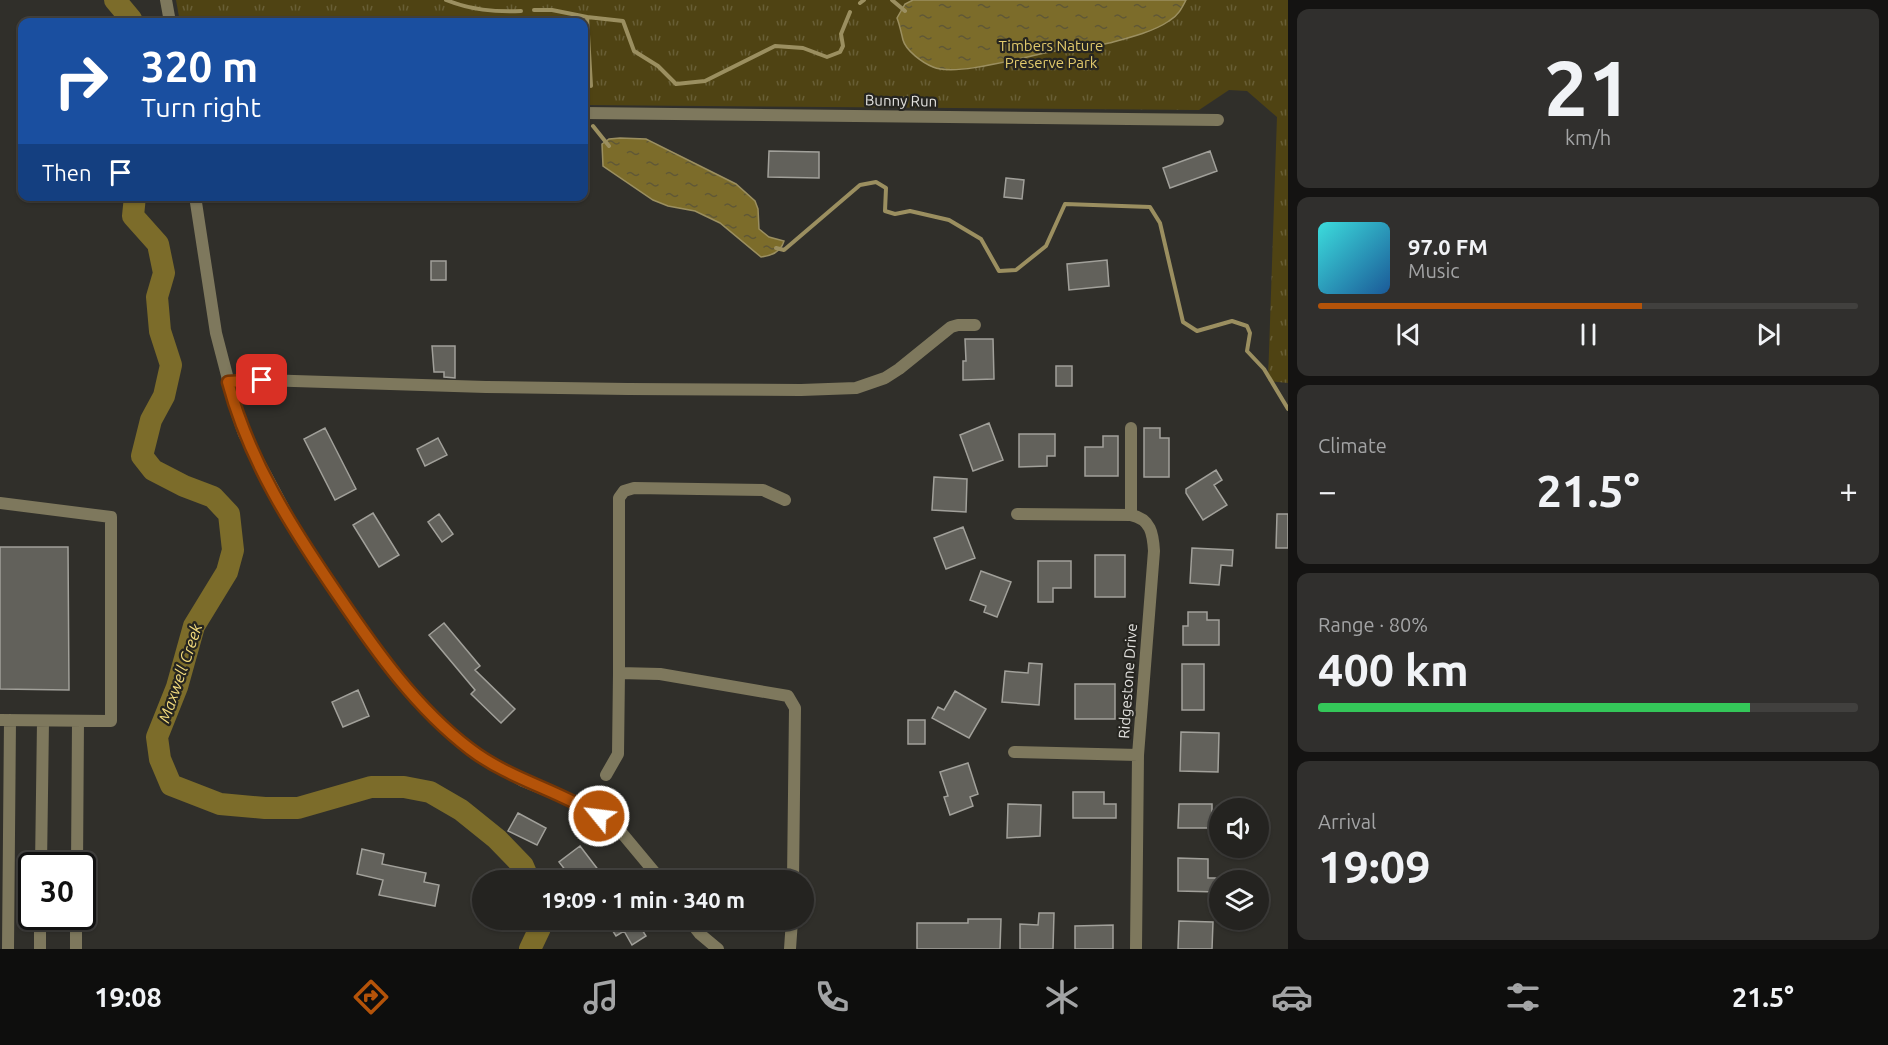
<!DOCTYPE html>
<meta charset="utf-8">
<style>
body{margin:0;font-family:Ubuntu,sans-serif;background:#302f2d;color:#f1f3f6;height:100vh;display:flex;flex-direction:column;font-size:22px;white-space:nowrap}
*{box-sizing:border-box;margin:0}
p{font-size:20px;color:#a3a4a5}
.icon{flex:none;width:33px;height:33px;fill:none;stroke:currentColor;stroke-width:2;stroke-linecap:round;stroke-linejoin:round}
.map{position:relative;flex:1;overflow:hidden}
.panel{display:flex;flex-direction:column;gap:9px;padding:9px;background:#141312;width:600px}
.panel>*{flex:none}
.hud{position:absolute;left:18px;top:18px;width:570px;height:183px;border-radius:12px;box-shadow:0 2px 4px #0004,0 0 0 2px #41403e;background:#1a4fa0;color:#fff;overflow:hidden}
.controls{position:absolute;left:1209px;top:798px;display:grid;gap:12px}
.controls a{display:grid;place-items:center;width:60px;height:60px;border-radius:50%;background:#242320;box-shadow:0 2px 4px #0004,0 0 0 2px #41403e;font-size:30px}
.speed{position:absolute;left:18px;top:852px;display:flex;gap:12px;font-size:30px;font-weight:700;text-align:center}
.speed>*{display:grid;place-content:center;width:78px;height:78px;border-radius:50%;background:#242320;box-shadow:0 2px 4px #0004,0 0 0 2px #41403e;line-height:1}
.speed .limit{border:3px solid #111;border-radius:9px;background:#fff;color:#111}
.pin{position:absolute;display:grid;place-items:center;width:51px;height:51px;color:#fff;margin:-26px;border-radius:12px;box-shadow:0 3px 9px #0006}
.me{position:absolute;width:66px;margin:-33px;rotate:299deg;stroke-linejoin:round;filter:drop-shadow(0 0 4px #0008)}
.turn{display:flex;align-items:center;gap:21px;height:126px;padding:0 24px;font-size:27px}
.turn .icon{width:78px;height:78px;stroke-width:2.5}
.turn b{display:block;font-size:42px;line-height:51px}
.then{display:flex;align-items:center;height:57px;padding:0 24px;background:#0003;gap:12px;font-size:22px}
.big{font-size:45px;font-weight:700;line-height:1.1}
.panel .tile{flex:1;display:flex;flex-direction:column;justify-content:center;gap:9px;min-width:0;padding:0 21px;border-radius:12px;background:#302f2d}
.panel .dial{align-items:center;gap:0}
.dial b{font-size:78px;line-height:1}
.song{display:flex;align-items:center;gap:18px}
.cover{width:72px;height:72px;border-radius:9px;background:linear-gradient(135deg,hsl(180 70% 55%),hsl(210 70% 35%))}
.played{height:6px;border-radius:3px;background:linear-gradient(90deg,#b45309 60%,#41403e 60%)}
.keys{display:flex;justify-content:space-around;direction:ltr}
.heat{display:flex;justify-content:space-between;align-items:center;font-size:33px;direction:ltr}
.charge{height:9px;border-radius:4px;background:linear-gradient(90deg,#34c759 80%,#41403e 0)}
.trip{position:absolute;left:472px;top:870px;width:342px;height:60px;border-radius:30px;background:#242320;box-shadow:0 2px 4px #0004,0 0 0 2px #41403e;font-weight:700;line-height:60px;text-align:center}
.tabs{display:flex;height:96px;justify-content:space-around;align-items:center;background:#0e0e0d;color:#a3a4a5}
.tabs .icon{width:42px;height:42px}
.tabs .current{color:#b45309}
.tabs b{font-size:27px;color:#f1f3f6}
main{display:flex;flex:1;min-height:0}
.map>svg:first-child{display:block}
.park{fill:url(#park-tufts)}
.water{fill:url(#water-ripples);stroke:#9b8f60;stroke-width:1.5}
.lines{fill:none;stroke-linecap:round;stroke-linejoin:round}
.stream{stroke:#9b8f60;stroke-width:4}
.river{stroke:#7c6c2a;stroke-width:22}
.building{fill:#62615b;stroke:#a1a09a;stroke-width:1.5}
.minor{stroke:#7e785d;stroke-width:12}
.route-casing{stroke:#753606;stroke-width:15}
.route{stroke:#b45309;stroke-width:10}
.labels{text-anchor:middle;stroke-width:4.5;stroke-linejoin:round;paint-order:stroke}
.park-label{font-size:15px;fill:#e2ca6c;stroke:#262520}
.street-label{font-size:15px;fill:#e3e2df;stroke:#262520}
.water-label{font-size:16px;font-style:italic;fill:#f2da7c;stroke:#262520}
</style>
<main>
<div class="map">
<svg width="1288" height="949" viewBox="0 0 1288 949">
<defs>
<pattern id="park-tufts" width="24" height="20" patternUnits="userSpaceOnUse" patternTransform="scale(1.5)"><rect width="24" height="20" fill="#4f4313"/><path d="M3 7l-1-3M5 7V3M7 7l1-3M15 17l-1-3M17 17v-4M19 17l1-3" fill="none" stroke="#685e35"/></pattern>
<pattern id="water-ripples" width="26" height="14" patternUnits="userSpaceOnUse" patternTransform="scale(1.5)"><rect width="26" height="14" fill="#7c6c2a"/><path d="M2 4q2-2 4 0t4 0M15 11q2-2 4 0t4 0" fill="none" stroke="#605836"/></pattern>
</defs>
<rect width="100%" height="100%" fill="#302f2a"/>
<path class="park" d="M 176,0 L 1288,0 L 1288,383 L 1268,381 L 1277,117 L 1247,91 L 1229,90 L 1199,110 L 584,105 L 584,22 L 180,22 Z"/>
<path class="water" d="M 913,0 L 1186,0 C 1182,8 1178,16 1169,21 C 1153,32 1128,38 1109,43 C 1091,48 1073,47 1055,51 C 1026,56 957,77 933,67 C 923,63 906,51 903,40 C 901,32 900,26 897,18 L 905,4 Z
M 620,138 L 646,139 L 736,184 L 755,201 L 758,209 L 759,229 L 769,237 L 784,241 C 781,252 770,256 761,257 L 720,223 L 695,211 L 668,206 L 653,200 L 603,166 L 602,144 L 609,139 Z"/>
<g class="lines">
<path class="stream" d="M 446,0 C 471,10 494,12 521,11
M 892,0 L 905,11
M 860,3 L 864,0
M 534,10 L 552,10 L 587,17 L 591,86
M 587,17 L 623,21 L 634,51 L 658,66 L 676,84 L 705,81 L 775,46 L 803,48 L 827,57 L 840,52 L 843,46 L 841,34 L 850,12
M 593,126 L 609,146
M 776,248 L 784,250 L 860,185 L 876,182 L 886,188 L 885,211 L 895,214 L 910,211 L 949,220 L 981,239 L 999,271 L 1016,270 L 1046,246 L 1065,204 L 1150,207 L 1160,223 L 1183,322 L 1197,331 L 1232,321 L 1247,326 L 1250,333 L 1247,351 L 1264,369 L 1288,409"/>
<path class="river" d="M 115,0 L 131,19 L 132,22
M 135,196 L 133,216 L 158,244 L 164,273 L 157,297 L 160,331 L 171,365 L 164,396 L 151,420 L 142,456 L 153,470 L 184,486 L 213,497 L 229,514 L 233,550 L 227,572 L 194,626 L 177,687 L 157,737 L 160,759 L 171,785 L 220,804 L 265,808 L 298,808 L 371,787 L 404,787 L 430,792 L 461,810 L 497,839 L 523,866 L 529,880
M 530,949 L 540,928 L 539,920"/>
</g>
<path class="building" d="M 769,151 L 819,152 L 819,178 L 768,177 Z
M 1210,151 L 1217,171 L 1170,188 L 1163,168 Z
M 1006,178 L 1024,180 L 1022,199 L 1004,197 Z
M 1107,260 L 1109,286 L 1069,290 L 1067,264 Z
M 431,261 L 446,261 L 446,280 L 431,280 Z
M 965,339 L 993,339 L 994,379 L 963,380 L 963,361 L 966,361 Z
M 432,346 L 455,346 L 455,378 L 444,377 L 444,372 L 434,372 Z
M 1056,366 L 1072,366 L 1072,386 L 1056,386 Z
M 989,423 L 1003,460 L 973,471 L 960,435 Z
M 325,428 L 356,489 L 335,500 L 304,439 Z
M 1144,428 L 1160,428 L 1160,438 L 1169,438 L 1169,477 L 1144,477 Z
M 1019,434 L 1055,434 L 1055,456 L 1047,456 L 1047,466 L 1019,467 Z
M 1103,436 L 1118,436 L 1118,476 L 1085,476 L 1085,447 L 1103,447 Z
M 438,438 L 447,455 L 425,466 L 417,449 Z
M 1216,470 L 1222,480 L 1214,485 L 1227,505 L 1203,520 L 1186,493 L 1186,489 Z
M 934,477 L 967,479 L 966,512 L 932,510 Z
M 373,513 L 399,555 L 379,567 L 353,525 Z
M 439,514 L 453,534 L 442,542 L 428,522 Z
M 1277,514 L 1288,514 L 1288,548 L 1276,548 Z
M 963,527 L 975,558 L 946,569 L 934,538 Z
M 0,547 L 68,547 L 69,690 L 0,689 Z
M 1192,548 L 1233,550 L 1232,566 L 1221,565 L 1219,585 L 1190,583 Z
M 1095,555 L 1125,555 L 1125,597 L 1095,597 Z
M 1038,561 L 1071,561 L 1071,588 L 1053,588 L 1053,602 L 1038,602 Z
M 981,571 L 1011,582 L 997,617 L 984,612 L 986,606 L 970,600 Z
M 1188,612 L 1207,612 L 1207,620 L 1219,620 L 1219,645 L 1183,645 L 1183,626 L 1188,626 Z
M 444,623 L 480,666 L 475,670 L 515,709 L 501,723 L 471,694 L 475,690 L 429,635 Z
M 1029,663 L 1042,664 L 1039,705 L 1002,702 L 1005,671 L 1028,673 Z
M 1182,664 L 1204,664 L 1204,710 L 1182,710 Z
M 1075,684 L 1115,684 L 1115,719 L 1075,719 Z
M 358,690 L 369,716 L 343,727 L 332,702 Z
M 955,691 L 986,709 L 969,738 L 932,718 L 938,707 L 944,710 Z
M 908,720 L 925,720 L 925,744 L 908,744 Z
M 1181,732 L 1219,733 L 1218,772 L 1180,771 Z
M 968,763 L 978,794 L 970,797 L 973,806 L 950,815 L 944,797 L 948,796 L 940,772 Z
M 1073,792 L 1104,792 L 1104,804 L 1116,804 L 1116,818 L 1073,818 Z
M 1008,804 L 1041,805 L 1040,836 L 1007,838 Z
M 1179,804 L 1212,804 L 1212,828 L 1178,828 Z
M 518,813 L 546,828 L 537,845 L 508,831 Z
M 580,846 L 606,880 L 573,880 L 559,862 Z
M 362,849 L 384,854 L 382,864 L 426,873 L 424,882 L 439,885 L 435,906 L 379,895 L 383,880 L 357,874 Z
M 1178,858 L 1208,859 L 1208,878 L 1218,878 L 1218,892 L 1178,891 Z
M 1039,913 L 1054,913 L 1053,949 L 1020,949 L 1020,924 L 1038,925 Z
M 968,919 L 1001,919 L 1000,949 L 917,949 L 917,923 L 968,923 Z
M 617,920 L 636,920 L 646,936 L 632,945 L 624,931 L 616,936 L 609,925 Z
M 1179,921 L 1213,922 L 1212,949 L 1178,949 Z
M 1113,925 L 1113,949 L 1075,949 L 1075,926 Z"/>
<g class="lines">
<path class="minor" d="M 166,0 L 170,22
M 584,113 L 1218,120
M 195,196 L 216,333 L 237,414 L 244,434 L 300,539 L 363,632 L 410,693 L 443,727 L 472,751 L 523,781 L 582,805 L 616,826 L 661,880
M 228,382 L 262,380 L 486,387 L 628,389 L 801,390 L 856,388 L 885,378 L 899,369 L 951,327 L 958,325 L 975,325
M 0,503 L 111,517 L 111,721 L 0,720
M 1017,514 L 1131,515 C 1151,519 1153,534 1154,551 L 1138,755 L 1136,949
M 1131,515 L 1131,428
M 619,673 L 619,498 L 624,491 L 634,488 L 763,490 L 785,500
M 1014,752 L 1138,755
M 606,775 L 618,754 L 619,673 L 660,674 L 788,696 L 795,708 L 793,880
M 41,866 L 43,721
M 77,866 L 78,721
M 689,920 L 700,934 L 718,949
M 8,949 L 10,720
M 40,949 L 40,916
M 76,949 L 76,916
M 790,949 L 792,920"/>
</g>
<g class="lines">
<g class="route-casing">
<path id="route" d="M 262,380 L 228,382 C 249,461 292,528 338,595 C 376,651 416,708 470,749 C 509,779 558,790 599,816"/>
</g>
<use href="#route" class="route"/>
</g>
<g class="labels">
<g class="park-label">
<text x="1051" y="51">Timbers Nature<tspan x="1051" dy="17">Preserve Park</tspan></text>
</g>
<g class="street-label">
<text transform="translate(901 101) rotate(1)" y="5">Bunny Run</text>
<text transform="translate(1128 681) rotate(-86)" y="5">Ridgestone Drive</text>
</g>
<g class="water-label">
<text transform="translate(180 673) rotate(-71)" y="6">Maxwell Creek</text>
</g>
</g>
</svg>
<div class="controls">
<a><svg class="icon" aria-label="sound" viewBox="0 0 24 24"><path d="M4 9h4l5-4v14l-5-4H4zM17 9q2 3 0 6"/></svg></a>
<a><svg class="icon" aria-label="layers" viewBox="0 0 24 24"><path d="M12 4l9 5-9 5-9-5zM3 14l9 5 9-5"/></svg></a>
</div>
<div class="speed"><div class="limit">30</div></div>
<div class="pin" style="left:262px;top:380px;background:#d93025"><svg class="icon" aria-label="arrive" viewBox="0 0 24 24"><path d="M6 21V4h12l-3 4 3 4H6"/></svg></div>
<svg class="me" style="left:599px;top:816px" viewBox="-20 -20 40 40"><circle r="17" fill="#b45309" stroke="#fff" stroke-width="3"/><path d="M0-11L8 9 0 5-8 9z" fill="#fff"/></svg>
<div class="trip">19:09 · 1 min · 340 m</div>
<div class="hud">
<div class="turn"><svg class="icon" aria-label="right" viewBox="0 0 24 24"><path d="M7 20v-9h11M14 6l5 5-5 5"/></svg><div><b>320 m</b>Turn right</div></div>
<div class="then">Then<svg class="icon" aria-label="arrive" viewBox="0 0 24 24"><path d="M6 21V4h12l-3 4 3 4H6"/></svg></div>
</div>
</div>
<section class="panel">
<div class="tile dial"><b>21</b><p>km/h</p></div>
<div class="tile">
<div class="song"><i class="cover"></i><div><b>97.0 FM</b><p>Music</p></div></div>
<div class="played"></div>
<div class="keys"><svg class="icon" aria-label="previous" viewBox="0 0 24 24"><path d="M18 5L8 12l10 7zM5 5v14"/></svg><svg class="icon" aria-label="pause" viewBox="0 0 24 24"><path d="M8 5v14M16 5v14"/></svg><svg class="icon" aria-label="next" viewBox="0 0 24 24"><path d="M6 5l10 7-10 7zM19 5v14"/></svg></div>
</div>
<div class="tile"><p>Climate</p>
<div class="heat"><a>−</a><b class="big">21.5°</b><a>+</a></div>
</div>
<div class="tile"><p>Range · 80%</p><b class="big">400 km</b><div class="charge"></div></div>
<div class="tile"><p>Arrival</p><b class="big">19:09</b></div>
</section>
</main>
<nav class="tabs">
<b>19:08</b>
<svg class="icon current" aria-label="directions" viewBox="0 0 24 24"><path d="M12 3l9 9-9 9-9-9zM9 14v-3h6M13 9l2 2-2 2"/></svg>
<svg class="icon" aria-label="music" viewBox="0 0 24 24"><path d="M9 18V5l10-2v13"/><circle cx="6" cy="18" r="3"/><circle cx="16" cy="16" r="3"/></svg>
<svg class="icon" aria-label="phone" viewBox="0 0 24 24"><path d="M5 4h4l2 5-3 2q2 4 5 5l2-3 5 2v4C11 20 4 13 5 4z"/></svg>
<svg class="icon" aria-label="climate" viewBox="0 0 24 24"><path d="M12 3v18M4 7l16 10M4 17L20 7"/></svg>
<svg class="icon" aria-label="car" viewBox="0 0 24 24"><path d="M5 17H2v-5l4-1 3-4h7l3 4 3 1v5h-3M9 17h6M6 11h13"/><circle cx="7" cy="17" r="2"/><circle cx="17" cy="17" r="2"/></svg>
<svg class="icon" aria-label="filters" viewBox="0 0 24 24"><path d="M4 7h16M4 17h16"/><circle cx="9" cy="7" r="2"/><circle cx="15" cy="17" r="2"/></svg>
<b>21.5°</b>
</nav>
